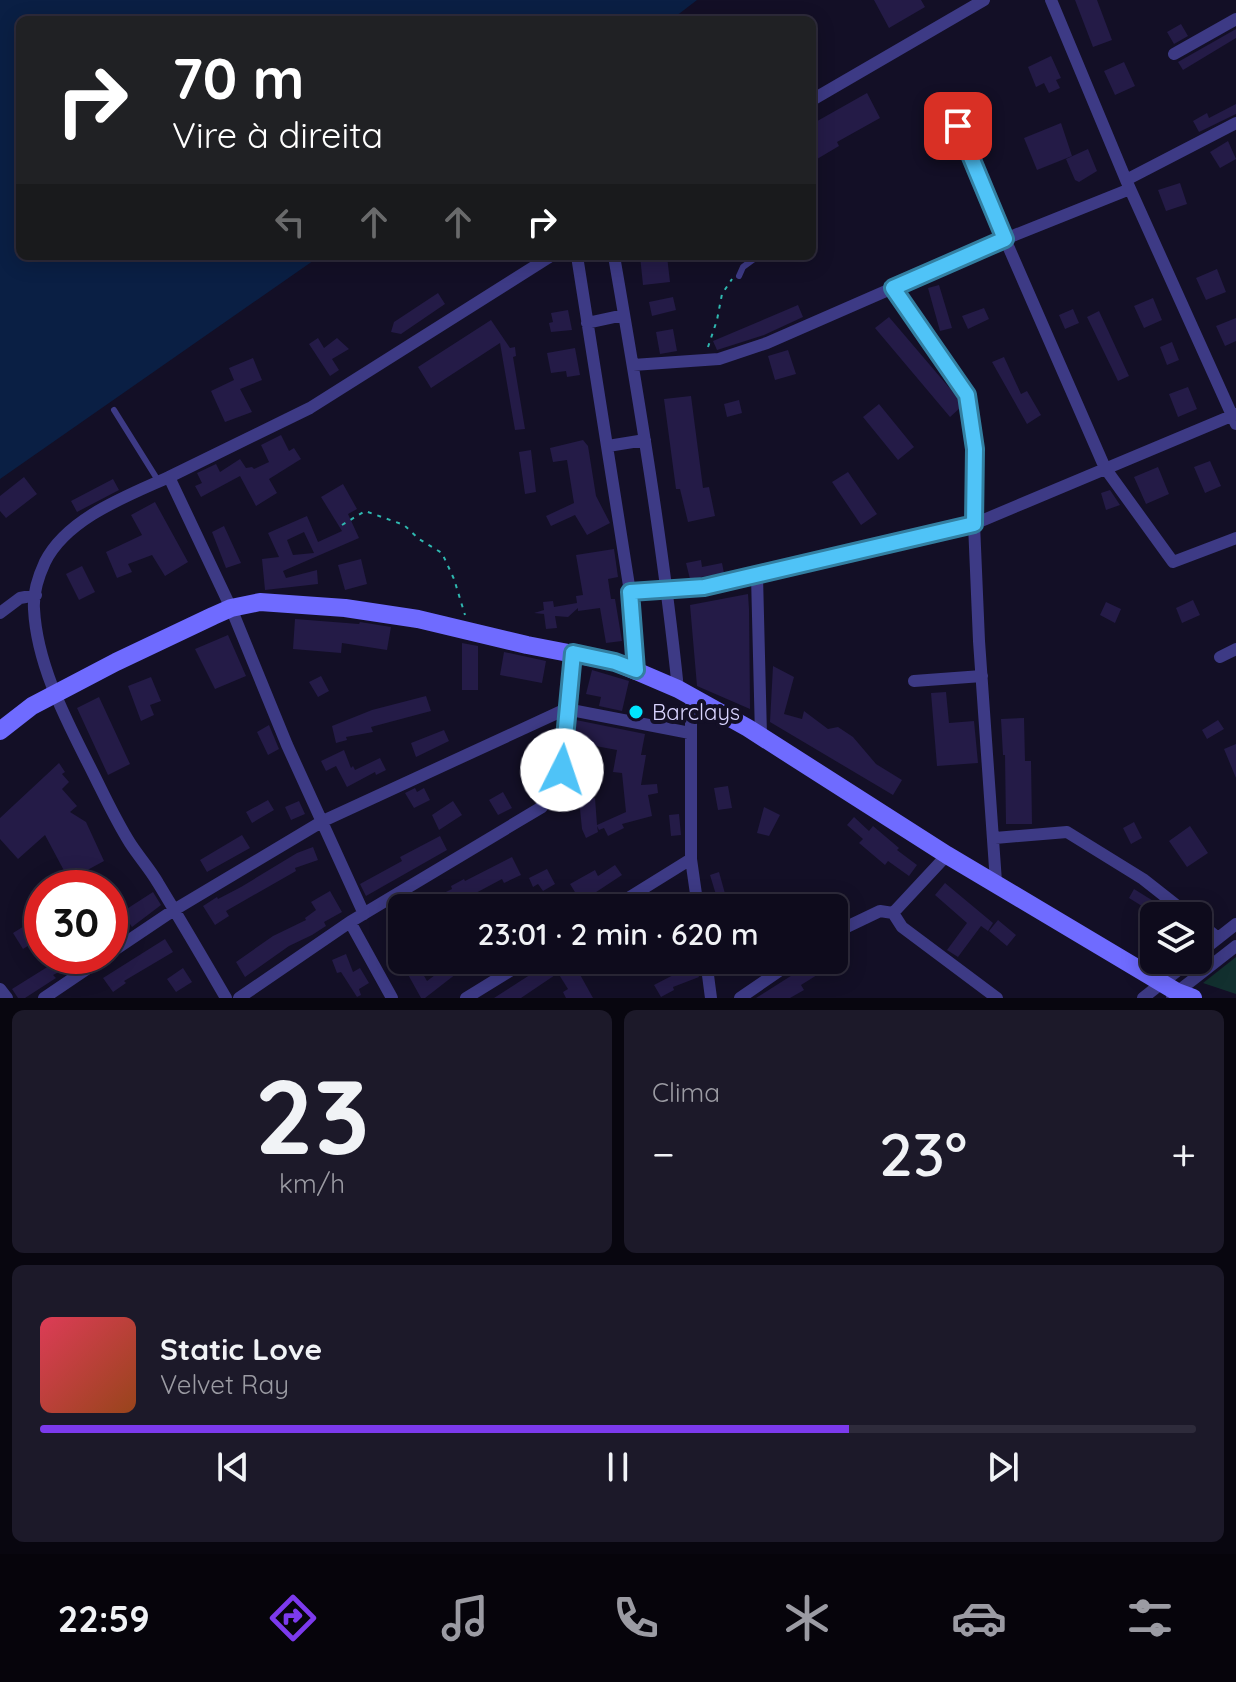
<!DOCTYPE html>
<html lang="pt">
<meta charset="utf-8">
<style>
body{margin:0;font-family:Quicksand,sans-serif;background:#1c1929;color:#f1f3f6;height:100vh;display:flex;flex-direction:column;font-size:30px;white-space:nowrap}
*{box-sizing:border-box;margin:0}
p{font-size:26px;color:#9b9ba3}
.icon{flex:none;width:44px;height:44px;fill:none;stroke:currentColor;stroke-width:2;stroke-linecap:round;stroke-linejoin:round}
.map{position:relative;height:998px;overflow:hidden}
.sheet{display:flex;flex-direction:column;gap:12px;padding:12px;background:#08060f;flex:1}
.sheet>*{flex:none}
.banner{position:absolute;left:16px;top:16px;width:800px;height:244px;border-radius:12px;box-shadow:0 4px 20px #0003,0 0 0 2px #2e2b3b;background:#202124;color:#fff;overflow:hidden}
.controls{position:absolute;left:1140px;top:902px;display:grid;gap:16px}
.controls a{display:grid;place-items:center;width:72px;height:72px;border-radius:12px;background:#0e0b1c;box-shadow:0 4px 20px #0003,0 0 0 2px #2e2b3b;font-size:40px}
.speed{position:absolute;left:24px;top:870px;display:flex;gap:16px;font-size:40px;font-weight:700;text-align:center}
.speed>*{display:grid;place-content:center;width:104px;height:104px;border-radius:50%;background:#0e0b1c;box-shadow:0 4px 20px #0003,0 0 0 2px #2e2b3b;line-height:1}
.speed .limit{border:12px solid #d22;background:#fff;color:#111}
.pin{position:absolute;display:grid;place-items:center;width:68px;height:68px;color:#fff;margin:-34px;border-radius:16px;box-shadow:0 4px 12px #0006}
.me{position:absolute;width:88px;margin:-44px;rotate:4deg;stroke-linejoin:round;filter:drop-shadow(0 0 6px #0008)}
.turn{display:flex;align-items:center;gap:28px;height:168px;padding:0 24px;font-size:36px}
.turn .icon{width:104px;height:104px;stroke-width:2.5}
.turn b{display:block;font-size:56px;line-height:68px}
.lanes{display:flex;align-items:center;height:76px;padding:0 24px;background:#0003;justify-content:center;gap:40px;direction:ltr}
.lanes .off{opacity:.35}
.big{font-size:60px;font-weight:600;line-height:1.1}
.sheet .card{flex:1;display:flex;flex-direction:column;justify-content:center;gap:12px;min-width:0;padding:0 28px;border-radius:12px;background:#1c1929}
.sheet .dial{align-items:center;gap:0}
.dial b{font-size:104px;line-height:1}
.song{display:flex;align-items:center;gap:24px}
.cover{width:96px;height:96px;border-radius:12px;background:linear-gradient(135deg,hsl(350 70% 55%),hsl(20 70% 35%))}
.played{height:8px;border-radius:4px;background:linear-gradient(90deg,#7c3aed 70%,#2e2b3b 70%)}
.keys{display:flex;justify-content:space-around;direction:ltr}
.heat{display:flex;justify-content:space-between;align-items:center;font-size:44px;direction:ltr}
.sheet .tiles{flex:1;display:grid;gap:12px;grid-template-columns:1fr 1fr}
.card:last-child{grid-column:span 2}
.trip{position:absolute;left:388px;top:894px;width:460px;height:80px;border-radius:12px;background:#0e0b1c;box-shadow:0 4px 20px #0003,0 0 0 2px #2e2b3b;font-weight:600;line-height:80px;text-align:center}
.dock{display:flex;height:128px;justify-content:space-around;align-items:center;background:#06040b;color:#9b9ba3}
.dock .icon{width:56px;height:56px}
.dock .active{color:#7c3aed}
.dock b{font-size:36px;color:#f1f3f6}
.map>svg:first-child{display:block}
.green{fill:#12302f}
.water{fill:#0a1f44}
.building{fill:#241b47;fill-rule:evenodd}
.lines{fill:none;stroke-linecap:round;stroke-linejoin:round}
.path{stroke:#2fb8b0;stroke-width:2;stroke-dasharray:4 6;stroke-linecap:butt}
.lane{stroke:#3d3a85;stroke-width:6}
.street{stroke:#3d3a85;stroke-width:12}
.secondary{stroke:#6f6bff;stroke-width:18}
.route-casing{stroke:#337fa1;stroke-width:20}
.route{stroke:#4fc3f7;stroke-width:14}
.poi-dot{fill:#00e5ff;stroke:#130f26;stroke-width:3}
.labels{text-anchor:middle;stroke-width:8;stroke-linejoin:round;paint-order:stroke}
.poi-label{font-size:22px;fill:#d9d4ff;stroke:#130f26;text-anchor:start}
</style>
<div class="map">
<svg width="1236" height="998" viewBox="0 0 1236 998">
<rect width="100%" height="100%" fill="#130f26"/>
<path class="green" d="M 1236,957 L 1236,994 L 1203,983 Z"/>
<path class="water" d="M 0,0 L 697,0 L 671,20 L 20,20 L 20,256 L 320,256 L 0,479 Z"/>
<path class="building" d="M 874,0 L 921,0 L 925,7 L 889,28 Z
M 1075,0 L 1097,0 L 1112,40 L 1093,47 Z
M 1181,24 L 1188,36 L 1174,44 L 1167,32 Z
M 1236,29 L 1236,38 L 1183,70 L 1178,62 Z
M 1051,56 L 1061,78 L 1056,80 L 1060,88 L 1049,93 L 1044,83 L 1036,87 L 1028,67 Z
M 1124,62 L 1135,86 L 1115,95 L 1104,71 Z
M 867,93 L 880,118 L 837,142 L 839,146 L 812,162 L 812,124 Z
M 1236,104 L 1236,114 L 1199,132 L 1193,121 L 1207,113 L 1209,118 Z
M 1061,123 L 1072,156 L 1037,170 L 1024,138 Z
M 1228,141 L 1236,159 L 1220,168 L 1210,152 Z
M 1088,149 L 1097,171 L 1079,182 L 1075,180 L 1066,159 Z
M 1180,183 L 1187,204 L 1166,211 L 1158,190 Z
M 640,256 L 667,256 L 670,282 L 643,285 Z
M 1217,269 L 1226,292 L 1206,300 L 1196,278 Z
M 939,285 L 952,328 L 940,331 L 928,288 Z
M 438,293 L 445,304 L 401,334 L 391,332 L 394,322 Z
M 673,297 L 676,310 L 652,316 L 649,302 Z
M 1153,298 L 1162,320 L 1144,328 L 1134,306 Z
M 798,305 L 803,317 L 764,335 L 717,350 L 713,341 Z
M 984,308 L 989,319 L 968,329 L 962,316 Z
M 1073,309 L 1079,323 L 1065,329 L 1059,315 Z
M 568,310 L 572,330 L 551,332 L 549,323 L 553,322 L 551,313 Z
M 1099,311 L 1129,376 L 1118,381 L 1087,317 Z
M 889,317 L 958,398 L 960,408 L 950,417 L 875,328 Z
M 1236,318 L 1236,341 L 1225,346 L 1216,326 Z
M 491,320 L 510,348 L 515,347 L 516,356 L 513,357 L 525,429 L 515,430 L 500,343 L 431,388 L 418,367 Z
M 673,329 L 677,351 L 660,354 L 656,332 Z
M 318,338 L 324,348 L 337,338 L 349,349 L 332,359 L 339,370 L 330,376 L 309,344 Z
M 1172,342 L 1179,360 L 1167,365 L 1160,347 Z
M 575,348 L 580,375 L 567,377 L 566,371 L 551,373 L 547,353 Z
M 788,350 L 796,374 L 775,380 L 768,356 Z
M 1004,357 L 1021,394 L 1027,391 L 1041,415 L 1027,424 L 992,362 Z
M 253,358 L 262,380 L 240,389 L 252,412 L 225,422 L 211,391 L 234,380 L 229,368 Z
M 1188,387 L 1197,409 L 1178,417 L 1169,394 Z
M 691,396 L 703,488 L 709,487 L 715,516 L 688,522 L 680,489 L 676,489 L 664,399 Z
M 739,400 L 742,413 L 727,417 L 724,404 Z
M 879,404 L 914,447 L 898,460 L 863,417 Z
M 281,435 L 289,451 L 294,448 L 301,459 L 269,479 L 277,493 L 256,506 L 240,476 L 201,497 L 195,486 L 202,483 L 197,473 L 216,464 L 220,472 L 240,459 L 246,468 L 252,467 L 254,469 L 269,462 L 261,445 Z
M 583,440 L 588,446 L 596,496 L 610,523 L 587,535 L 575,515 L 551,526 L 546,516 L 574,503 L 567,460 L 553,462 L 550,448 Z
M 531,450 L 536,492 L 525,494 L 519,452 Z
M 1210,461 L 1221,486 L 1205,493 L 1194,467 Z
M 1158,467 L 1169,494 L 1146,504 L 1134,477 Z
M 848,472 L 877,514 L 861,525 L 832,482 Z
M 24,477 L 37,494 L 6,518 L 0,511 L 0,496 Z
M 113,479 L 119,490 L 77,512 L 71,501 Z
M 343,484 L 357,509 L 348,514 L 359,538 L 283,571 L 286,578 L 317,570 L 318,584 L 265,590 L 262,559 L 279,557 L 268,533 L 307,516 L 318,542 L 342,531 L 321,497 ZM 304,532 L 314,553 L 293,555 L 287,540 Z
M 1110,490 L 1120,505 L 1106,510 L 1101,493 Z
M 155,502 L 188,562 L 165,576 L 152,555 L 128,564 L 132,572 L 117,578 L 106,552 L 142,535 L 131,515 Z
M 224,526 L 241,563 L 226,568 L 212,532 Z
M 614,549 L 618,577 L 608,579 L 611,599 L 615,599 L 622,641 L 606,643 L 600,608 L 578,611 L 578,608 L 568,617 L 555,616 L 557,628 L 546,629 L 544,614 L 534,613 L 544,610 L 543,602 L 553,601 L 554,607 L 577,603 L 576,596 L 583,595 L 576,555 Z
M 361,559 L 367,584 L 345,590 L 338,565 Z
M 701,560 L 702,567 L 722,563 L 724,573 L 690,579 L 686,563 Z
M 82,566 L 95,592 L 79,600 L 66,574 Z
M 748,594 L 749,609 L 750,709 L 697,686 L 690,605 Z
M 1193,600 L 1200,615 L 1182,623 L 1176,608 Z
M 1106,602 L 1121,609 L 1115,623 L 1100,615 Z
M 295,619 L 359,624 L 360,622 L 391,627 L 387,650 L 342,643 L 341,653 L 293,649 Z
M 228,635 L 246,676 L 215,689 L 195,649 Z
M 462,643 L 478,646 L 478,690 L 462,690 Z
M 504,652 L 546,661 L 542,683 L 500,675 Z
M 773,666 L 794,677 L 784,714 L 802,719 L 804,711 L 828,729 L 838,727 L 853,737 L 876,764 L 902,780 L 893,795 L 770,722 Z
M 592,670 L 629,681 L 622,711 L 599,706 L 601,697 L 586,694 Z
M 321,676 L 329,691 L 318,697 L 309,682 Z
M 151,677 L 161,701 L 150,705 L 154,715 L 141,721 L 128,686 Z
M 946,692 L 949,723 L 974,721 L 978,763 L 937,766 L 931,693 Z
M 426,696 L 431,711 L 371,727 L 373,732 L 346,737 L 347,740 L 336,743 L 332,726 L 372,710 Z
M 99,697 L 130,764 L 108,775 L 77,708 Z
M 1024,718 L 1025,761 L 1031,761 L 1032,824 L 1006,824 L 1005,755 L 1003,755 L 1001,719 Z
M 576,720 L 645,734 L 641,755 L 646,755 L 641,785 L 657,784 L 658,793 L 648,795 L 652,816 L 622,824 L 624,828 L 608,836 L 604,828 L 599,830 L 597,826 L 598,832 L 586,838 L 582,829 L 579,799 L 595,798 L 597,825 L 626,812 L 622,773 L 613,772 L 617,750 L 574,742 Z
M 1218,720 L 1224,729 L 1207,739 L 1202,730 Z
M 269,725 L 279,749 L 268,755 L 257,732 Z
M 444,730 L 449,741 L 416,757 L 411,743 Z
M 1236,744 L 1236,778 L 1224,749 Z
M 545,746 L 548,752 L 552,751 L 554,756 L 552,774 L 538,780 L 530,762 L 538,760 L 535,750 Z
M 344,750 L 351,768 L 353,766 L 355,770 L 380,758 L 386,770 L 376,775 L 375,772 L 347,787 L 336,766 L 326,771 L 321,761 Z
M 59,763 L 65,772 L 62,774 L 69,782 L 62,789 L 77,806 L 70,812 L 86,822 L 104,861 L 69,880 L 45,835 L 18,859 L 0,839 L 0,818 Z
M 728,786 L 732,808 L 718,810 L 714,788 Z
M 415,788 L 417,792 L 424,788 L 430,800 L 414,808 L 405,793 Z
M 503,792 L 512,808 L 498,815 L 489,800 Z
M 268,800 L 274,810 L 252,823 L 246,812 Z
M 299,801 L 305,814 L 291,820 L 285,807 Z
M 453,801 L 462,815 L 439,830 L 432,815 Z
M 764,807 L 780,815 L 769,836 L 757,833 Z
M 679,814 L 681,835 L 671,836 L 669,815 Z
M 854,817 L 869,831 L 873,826 L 899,848 L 897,850 L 917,865 L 909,876 L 888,861 L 885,865 L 859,843 L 863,839 L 847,825 Z
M 1134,822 L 1142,838 L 1131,844 L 1123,828 Z
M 1190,826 L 1208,853 L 1187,867 L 1169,841 Z
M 242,835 L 250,848 L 207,872 L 200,860 Z
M 440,836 L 447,850 L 366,896 L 360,884 L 402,861 L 400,857 Z
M 313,847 L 318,860 L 295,868 L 296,871 L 226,911 L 229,916 L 215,925 L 203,906 L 217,897 L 218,899 L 241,887 L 297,853 Z
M 512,857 L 521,875 L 504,883 L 502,879 L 472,895 L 476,901 L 463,908 L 413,908 L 452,889 L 451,886 L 464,879 L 465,881 Z
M 615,865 L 622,875 L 581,902 L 570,884 L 595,870 L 598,876 Z
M 547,869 L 555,884 L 543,891 L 538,884 L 533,887 L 529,878 Z
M 719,872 L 729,908 L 715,908 L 712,899 L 717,898 L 710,875 Z
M 945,883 L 993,923 L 988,931 L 981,926 L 958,957 L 947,950 L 967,923 L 935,895 Z
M 1134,889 L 1171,912 L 1175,916 L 1158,916 L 1129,898 Z
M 330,891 L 342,912 L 324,922 L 326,926 L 312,935 L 289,946 L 245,977 L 236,962 L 273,936 L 306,920 L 305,918 L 316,910 L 311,902 Z
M 153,892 L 161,905 L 132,927 L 122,912 Z
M 42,915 L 42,937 L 23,949 L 13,933 Z
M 998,920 L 1016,935 L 1007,946 L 989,931 Z
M 165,939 L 173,952 L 124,981 L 126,983 L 113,992 L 103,978 Z
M 346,954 L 353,972 L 360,968 L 369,983 L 359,989 L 361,995 L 357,997 L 341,972 L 337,973 L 332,960 Z
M 65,956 L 90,956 L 53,975 L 56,978 L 25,998 L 18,998 L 12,989 Z
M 400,960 L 415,960 L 427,981 L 455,960 L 474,960 L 425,998 L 421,998 Z
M 553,960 L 572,960 L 593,998 L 566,998 L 563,992 L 568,989 L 558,973 L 521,998 L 494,998 Z
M 693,960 L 699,977 L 673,987 L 674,990 L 661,997 L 654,985 L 681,971 L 679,965 Z
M 816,960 L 819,960 L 825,970 L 801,985 L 804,990 L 790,998 L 756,998 Z
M 183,968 L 192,982 L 176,992 L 167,979 Z"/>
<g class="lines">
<path class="path" d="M 708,347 L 717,320 L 722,294 L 732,279
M 342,525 L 365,511 L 404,525 L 419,539 L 442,553 L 454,579 L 465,615"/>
<path class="lane" d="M 739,276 L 743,267 L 758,256
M 114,410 L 159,482"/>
<path class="street" d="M 1051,0 L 1126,180 L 1236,424
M 1174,54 L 1236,19
M 812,100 L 984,0
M 958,126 L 1005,239 L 1105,468 L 1173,562 L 1236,538
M 1126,180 L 1236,123
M 577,256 L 630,592 L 636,670
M 614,256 C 639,400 663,544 678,689
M 893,288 L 967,395 L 975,449 L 974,524 L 979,641 L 996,882
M 587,323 L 624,315
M 633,365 L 719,359 L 767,343 L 1005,239 L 1130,189
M 608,446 L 645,440
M 169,477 C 127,496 67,518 45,562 C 39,575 33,594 34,609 C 37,667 68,723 93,773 C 105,797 116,821 130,843 C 139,857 150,869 158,883 C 181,921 204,960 226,998
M 757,576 L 761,736
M 630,592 L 704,587 L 974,524 L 1236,414
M 0,613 L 20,598 L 36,595
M 1220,657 L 1236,649
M 914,681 L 982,676
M 691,696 L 691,859 L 698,908
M 995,838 L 1067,832 L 1143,879 L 1190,916
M 612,908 L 691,859
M 893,913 L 947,855
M 364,914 L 287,745 L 231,608 L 169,477 L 310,408 L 551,256
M 350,922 L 392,998
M 1198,922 L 1218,938
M 834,933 L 880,911 L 893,913 L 902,927 L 997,998
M 110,953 L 174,910 L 323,821 L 566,709 L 690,733
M 1198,954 L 1236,924
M 706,960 L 711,998
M 0,989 L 7,998
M 1172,996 L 1236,946
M 44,998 L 106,956
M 239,998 L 350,922 L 542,807 L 561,778 L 573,653
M 466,998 L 528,960
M 740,998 L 795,960
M 1143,998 L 1191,960"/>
<path class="secondary" d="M 0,731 L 32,706 L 116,662 L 213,616 L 231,608 L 260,602 L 345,608 L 418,619 L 527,645 L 615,662 L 678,689 L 748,728 L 947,855 L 1177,992 L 1193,998"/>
</g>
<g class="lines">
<g class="route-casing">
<path id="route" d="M 562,770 L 573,653 L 615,662 L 636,670 L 630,592 L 704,587 L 974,524 L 975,449 L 967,395 L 893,288 L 1005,239 L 958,126"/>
</g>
<use href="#route" class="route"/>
</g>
<circle class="poi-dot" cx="636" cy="712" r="8"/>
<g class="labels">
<g class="poi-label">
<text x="652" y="720">Barclays</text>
</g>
</g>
</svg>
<div class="controls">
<a><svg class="icon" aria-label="layers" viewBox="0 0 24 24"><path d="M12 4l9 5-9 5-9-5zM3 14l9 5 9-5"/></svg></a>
</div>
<div class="speed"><div class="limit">30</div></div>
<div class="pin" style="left:958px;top:126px;background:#d93025"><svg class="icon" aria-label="arrive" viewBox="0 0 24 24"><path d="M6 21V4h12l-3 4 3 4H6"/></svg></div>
<svg class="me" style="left:562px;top:770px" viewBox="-20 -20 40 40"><circle r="19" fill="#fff"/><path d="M0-13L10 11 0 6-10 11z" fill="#4fc3f7"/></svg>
<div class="trip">23:01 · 2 min · 620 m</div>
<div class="banner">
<div class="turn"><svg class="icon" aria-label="right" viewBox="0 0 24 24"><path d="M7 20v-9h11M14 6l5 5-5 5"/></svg><div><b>70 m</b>Vire à direita</div></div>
<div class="lanes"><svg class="icon off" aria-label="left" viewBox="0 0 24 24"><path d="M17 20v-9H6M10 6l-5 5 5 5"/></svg><svg class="icon off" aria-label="ahead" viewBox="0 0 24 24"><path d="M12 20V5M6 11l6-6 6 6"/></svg><svg class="icon off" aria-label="ahead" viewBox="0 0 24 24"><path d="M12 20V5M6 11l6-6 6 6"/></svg><svg class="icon" aria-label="right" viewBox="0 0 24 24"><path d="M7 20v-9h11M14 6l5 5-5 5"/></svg></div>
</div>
</div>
<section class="sheet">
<div class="tiles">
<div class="card dial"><b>23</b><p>km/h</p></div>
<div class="card"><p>Clima</p>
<div class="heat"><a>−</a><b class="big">23°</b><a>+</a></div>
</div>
<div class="card">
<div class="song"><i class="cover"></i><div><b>Static Love</b><p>Velvet Ray</p></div></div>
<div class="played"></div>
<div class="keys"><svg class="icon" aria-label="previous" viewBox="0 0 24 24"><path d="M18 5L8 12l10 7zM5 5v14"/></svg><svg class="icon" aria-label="pause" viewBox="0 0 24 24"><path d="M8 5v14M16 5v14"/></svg><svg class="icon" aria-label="next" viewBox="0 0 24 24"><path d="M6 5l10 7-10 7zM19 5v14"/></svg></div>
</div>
</div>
</section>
<nav class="dock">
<b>22:59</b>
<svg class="icon active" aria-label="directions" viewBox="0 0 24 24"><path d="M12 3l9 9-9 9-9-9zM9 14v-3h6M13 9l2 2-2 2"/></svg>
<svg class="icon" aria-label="music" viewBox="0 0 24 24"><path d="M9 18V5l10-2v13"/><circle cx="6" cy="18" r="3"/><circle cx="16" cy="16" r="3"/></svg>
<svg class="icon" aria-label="phone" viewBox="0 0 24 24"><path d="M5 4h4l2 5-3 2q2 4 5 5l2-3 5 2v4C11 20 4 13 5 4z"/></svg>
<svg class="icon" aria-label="climate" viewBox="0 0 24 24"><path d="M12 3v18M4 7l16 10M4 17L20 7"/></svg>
<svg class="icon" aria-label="car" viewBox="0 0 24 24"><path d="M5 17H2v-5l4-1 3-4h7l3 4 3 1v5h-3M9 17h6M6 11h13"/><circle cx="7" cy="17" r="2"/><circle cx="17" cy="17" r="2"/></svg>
<svg class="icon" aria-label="filters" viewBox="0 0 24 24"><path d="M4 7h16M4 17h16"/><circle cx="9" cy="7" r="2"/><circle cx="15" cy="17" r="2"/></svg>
</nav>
